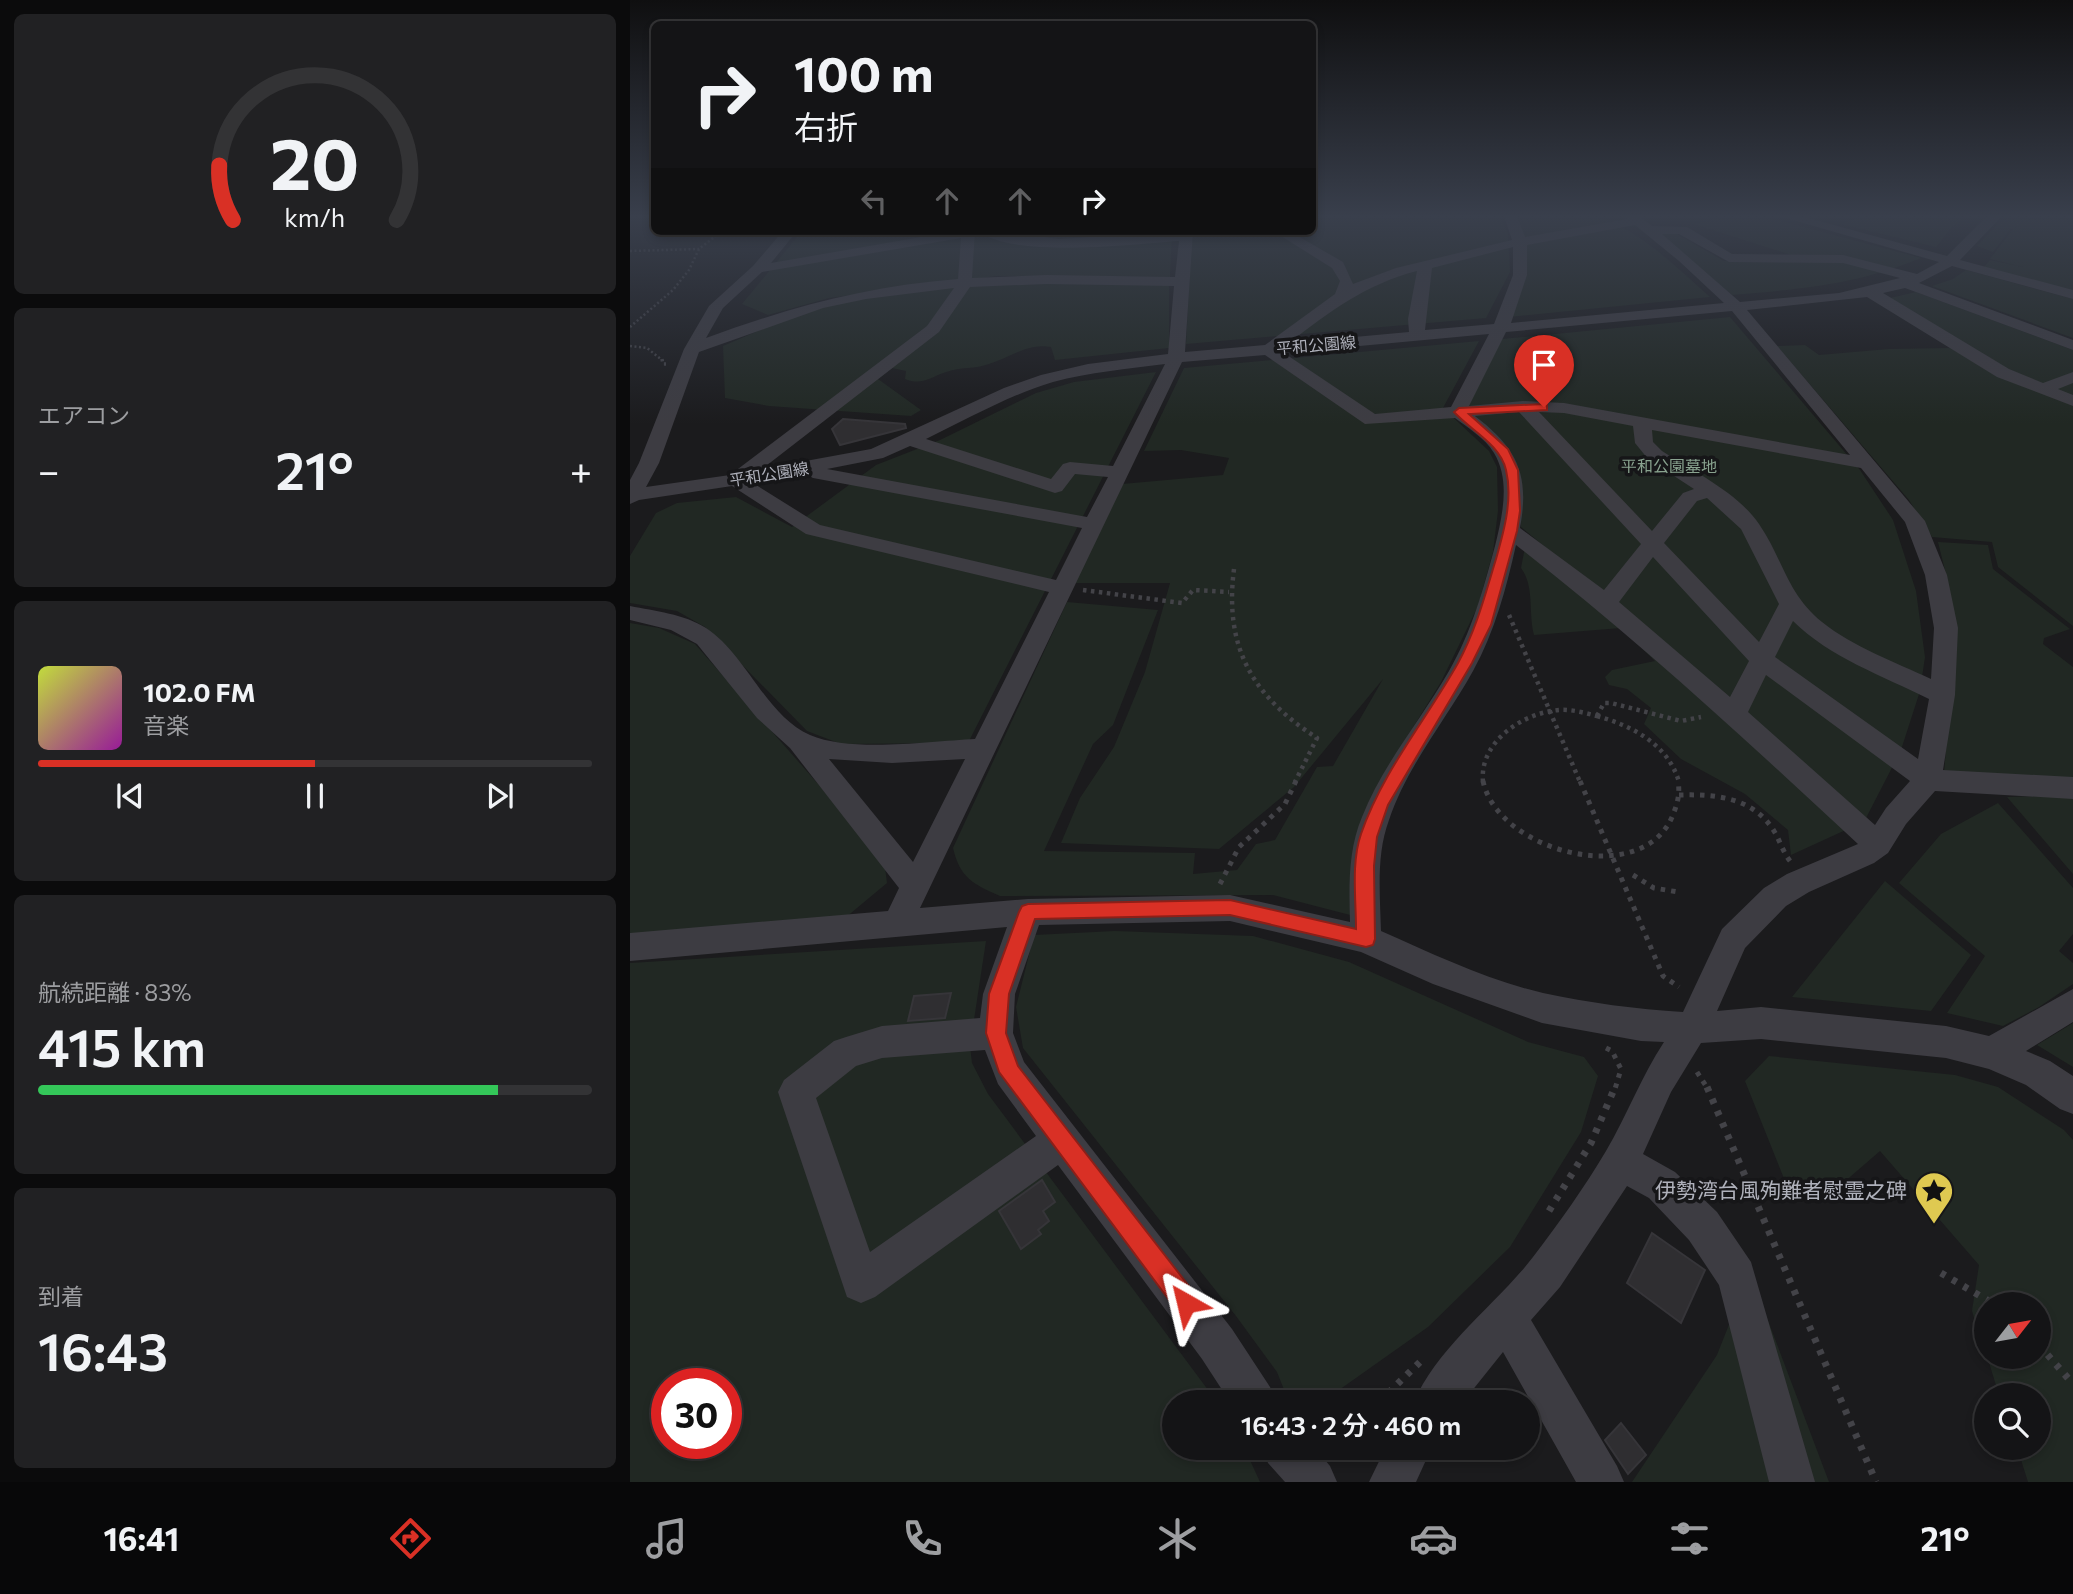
<!DOCTYPE html>
<html lang="ja">
<meta charset="utf-8">
<style>
body{margin:0;font-family:Commissioner,"Noto Sans JP",sans-serif;background:#212123;color:#f1f3f6;height:100vh;display:flex;flex-direction:column;font-size:26px;white-space:nowrap}
*{box-sizing:border-box;margin:0}
p{font-size:23px;color:#9d9ea1}
.icon{flex:none;width:38px;height:38px;fill:none;stroke:currentColor;stroke-width:2;stroke-linecap:round;stroke-linejoin:round}
.map{position:relative;flex:1;overflow:hidden}
.drawer{display:flex;flex-direction:column;gap:14px;padding:14px;background:#0b0b0c;width:630px}
.drawer>*{flex:none}
.banner{position:absolute;left:21px;top:21px;width:665px;height:214px;border-radius:10px;box-shadow:0 4px 10px #0003,0 0 0 2px #333335;background:#141416;color:#f1f3f6;overflow:hidden}
.needle{width:46px;rotate:59deg}
.tools{position:absolute;left:1344px;top:1292px;display:grid;gap:14px}
.tools a{display:grid;place-items:center;width:77px;height:77px;border-radius:50%;background:#141416;box-shadow:0 4px 10px #0003,0 0 0 2px #333335;font-size:35px}
.speed{position:absolute;left:21px;top:1368px;display:flex;gap:14px;font-size:35px;font-weight:700;text-align:center}
.speed>*{display:grid;place-content:center;width:91px;height:91px;border-radius:50%;background:#141416;box-shadow:0 4px 10px #0003,0 0 0 2px #333335;line-height:1}
.speed .limit{border:10px solid #d22;background:#fff;color:#111}
.pin{position:absolute;display:grid;place-items:center;width:60px;height:60px;color:#fff;margin:-72px -30px;border-radius:50% 50% 50% 0;rotate:-45deg;box-shadow:0 0 7px #0007}
.pin .icon{rotate:45deg}
.me{position:absolute;width:77px;margin:-38px;rotate:323deg;stroke-linejoin:round;filter:drop-shadow(0 0 5px #0008)}
.turn{display:flex;align-items:center;gap:24px;height:147px;padding:0 28px;font-size:32px}
.turn .icon{width:91px;height:91px;stroke-width:2.5}
.turn b{display:block;font-size:49px;line-height:60px}
.lanes{display:flex;align-items:center;height:66px;padding:0 28px;background:#0003;justify-content:center;gap:35px;direction:ltr}
.lanes .off{opacity:.35}
.big{font-size:52px;font-weight:600;line-height:1.1}
.drawer .tile{flex:1;display:flex;flex-direction:column;justify-content:center;gap:10px;min-width:0;padding:0 24px;border-radius:10px;background:#212123}
.drawer .dial{align-items:center;gap:0}
.dial svg{height:182px;overflow:visible;fill:none;stroke:#333335;stroke-width:7;stroke-linecap:round;text-anchor:middle}
.dial text{fill:#f1f3f6;stroke:none}
.song{display:flex;align-items:center;gap:21px}
.cover{width:84px;height:84px;border-radius:10px;background:linear-gradient(135deg,hsl(70 70% 55%),hsl(300 70% 35%))}
.played{height:7px;border-radius:4px;background:linear-gradient(90deg,#d93025 50%,#333335 50%)}
.keys{display:flex;justify-content:space-around;direction:ltr}
.heat{display:flex;justify-content:space-between;align-items:center;font-size:38px;direction:ltr}
.charge{height:10px;border-radius:5px;background:linear-gradient(90deg,#34c759 83%,#333335 0)}
.trip{position:absolute;left:532px;top:1390px;width:378px;height:70px;border-radius:35px;background:#141416;box-shadow:0 4px 10px #0003,0 0 0 2px #333335;font-weight:600;line-height:70px;text-align:center}
.menu{display:flex;height:112px;justify-content:space-around;align-items:center;background:#080809;color:#9d9ea1}
.menu .icon{width:49px;height:49px}
.menu .current{color:#d93025}
.menu b{font-size:32px;color:#f1f3f6}
main{display:flex;flex:1;min-height:0}
.map>svg:first-child{display:block}
.green{fill:#212823;fill-rule:evenodd}
.building{fill:#2f2e31;stroke:#363539;stroke-width:2}
.lines{fill:none;stroke-linecap:round;stroke-linejoin:round}
.path-far4{stroke:#434348;stroke-width:2.5;stroke-dasharray:2 2.5;stroke-linecap:butt}
.path-far3{stroke:#434348;stroke-width:3.5;stroke-dasharray:2.5 3.5;stroke-linecap:butt}
.path-far2{stroke:#434348;stroke-width:4.5;stroke-dasharray:3.5 4.5;stroke-linecap:butt}
.path-far1{stroke:#434348;stroke-width:5;stroke-dasharray:4.5 6;stroke-linecap:butt}
.path{stroke:#434348;stroke-width:7;stroke-dasharray:5 8;stroke-linecap:butt}
.minor{fill:#3d3c42;fill-rule:evenodd}
.route{fill:#d93025;stroke:#8d1f18;stroke-width:2}
.labels{text-anchor:middle;stroke-width:7;stroke-linejoin:round;paint-order:stroke}
.far-street-label{font-size:16px;fill:#afb1bb;stroke:#161618}
.far-park-label{font-size:16px;fill:#89a38f;stroke:#161618}
.near-poi-label{font-size:21px;fill:#afb1bb;stroke:#161618;text-anchor:end}
</style>
<main>
<section class="drawer">
<div class="tile dial"><svg viewBox="0 0 100 80">
<path d="M14 69A42 42 0 1 1 86 69"/>
<path d="M14 69A42 42 0 0 1 8 45" stroke="#d93025"/>
<text x="50" y="56" font-size="32" font-weight="700">20</text>
<text x="50" y="72" font-size="11">km/h</text>
</svg></div>
<div class="tile"><p>エアコン</p>
<div class="heat"><a>−</a><b class="big">21°</b><a>+</a></div>
</div>
<div class="tile">
<div class="song"><i class="cover"></i><div><b>102.0 FM</b><p>音楽</p></div></div>
<div class="played"></div>
<div class="keys"><svg class="icon" aria-label="previous" viewBox="0 0 24 24"><path d="M18 5L8 12l10 7zM5 5v14"/></svg><svg class="icon" aria-label="pause" viewBox="0 0 24 24"><path d="M8 5v14M16 5v14"/></svg><svg class="icon" aria-label="next" viewBox="0 0 24 24"><path d="M6 5l10 7-10 7zM19 5v14"/></svg></div>
</div>
<div class="tile"><p>航続距離 · 83%</p><b class="big">415 km</b><div class="charge"></div></div>
<div class="tile"><p>到着</p><b class="big">16:43</b></div>
</section>
<div class="map">
<svg width="1443" height="1482" viewBox="0 0 1443 1482">
<rect width="100%" height="100%" fill="#1b1b1d"/>
<path class="green" d="M 683,216 L 870,216 L 878,234 L 880,272 L 856,318 L 556,344 L 562,231 L 682,231 Z
M 884,216 L 969,216 C 1014,234 1045,266 1080,297 L 879,317 L 895,277 Z
M 1094,216 L 1132,216 L 1291,258 C 1226,285 1171,289 1102,295 L 1030,234 L 1045,233 L 1094,261 L 1166,259 L 1158,254 L 1064,224 Z
M 1232,216 L 1335,216 L 1321,228 L 1306,247 L 1211,224 Z
M 1379,216 L 1443,216 L 1443,291 L 1354,267 L 1360,260 L 1393,267 L 1360,259 L 1383,229 L 1391,225 L 1381,229 L 1363,252 L 1347,246 L 1370,222 Z
M 172,231 L 542,231 L 540,277 L 367,276 L 199,298 L 138,315 L 112,304 Z
M 1336,270 L 1443,299 L 1443,338 L 1302,286 L 1323,279 Z
M 401,282 L 539,285 L 539,348 L 425,360 L 421,347 C 398,343 381,357 359,364 C 346,369 330,367 316,372 C 300,377 293,386 275,379 L 276,371 L 262,368 L 248,379 L 291,410 L 281,416 L 139,406 L 95,398 L 93,346 C 126,332 159,316 194,307 C 261,290 333,286 401,282 Z
M 1286,292 L 1443,350 L 1443,398 L 1357,363 L 1260,298 Z
M 1100,317 L 1230,470 L 1263,520 L 1286,591 L 1295,657 L 1290,691 L 1271,750 L 1234,822 L 986,606 L 891,527 C 891,492 894,462 867,435 C 856,424 844,418 836,404 L 872,339 Z
M 849,341 L 813,408 L 859,451 L 867,467 L 868,511 L 863,552 L 848,606 L 811,682 L 753,776 L 724,916 L 643,895 L 370,896 C 343,884 330,878 323,848 L 437,602 L 528,610 L 483,725 L 463,744 L 414,851 L 565,853 L 563,874 L 607,870 L 626,844 L 645,840 L 687,767 L 703,766 L 753,679 L 664,787 L 589,849 L 431,843 L 450,798 L 484,747 L 515,672 L 540,583 L 444,583 L 492,484 L 593,475 L 599,458 L 551,450 L 514,451 L 554,368 Z
M 1175,345 L 1189,355 L 1259,349 L 1320,348 L 1358,369 L 1443,403 L 1443,626 L 1368,567 L 1362,542 L 1302,537 L 1279,500 L 1147,346 Z
M 526,372 L 338,743 L 211,744 L 177,731 L 75,627 L 47,611 L 0,603 L 0,556 L 26,513 L 47,503 L 106,497 L 162,527 L 246,465 L 310,440 L 406,393 L 444,382 Z
M 896,542 L 1220,828 L 1161,855 L 1158,830 L 1115,794 L 1051,759 L 1014,724 L 1021,708 L 997,689 L 979,685 L 975,677 L 982,670 L 1025,661 L 991,628 L 904,635 C 898,612 905,587 891,568 Z
M 1308,542 L 1358,545 L 1363,569 L 1440,629 L 1414,638 L 1413,644 L 1443,667 L 1443,779 L 1314,773 L 1321,691 L 1318,582 Z
M 0,623 L 29,628 L 65,644 L 254,859 L 257,883 L 215,918 L 0,946 Z
M 1443,795 L 1443,874 L 1377,797 Z
M 1368,803 L 1443,888 L 1443,934 L 1429,951 L 1443,963 L 1443,984 L 1409,1007 L 1373,1026 L 1317,1013 L 1355,956 L 1269,883 L 1311,834 Z
M 1255,881 L 1341,955 L 1301,1011 L 1162,997 Z
M 485,931 L 623,936 L 719,962 L 898,1042 L 954,1057 L 968,1076 L 951,1132 L 880,1247 L 798,1327 L 692,1402 L 659,1402 L 647,1372 L 606,1316 L 393,1048 L 386,1007 L 404,935 Z
M 356,941 L 340,1046 L 342,1063 L 358,1094 L 587,1402 L 544,1402 L 544,1447 L 614,1447 L 630,1482 L 0,1482 L 0,963 ZM 37,1384 L 96,1384 L 96,1444 L 37,1444 Z
M 1443,1023 L 1443,1067 L 1407,1045 Z
M 1139,1056 L 1325,1075 L 1368,1087 L 1434,1130 L 1443,1140 L 1443,1482 L 1398,1482 L 1387,1447 L 1409,1447 L 1409,1395 L 1369,1395 L 1357,1356 L 1409,1356 L 1409,1304 L 1356,1304 L 1356,1355 L 1342,1311 L 1349,1265 L 1250,1151 L 1198,1196 L 1155,1181 L 1115,1081 Z
M 1134,1310 L 1199,1482 L 1002,1482 L 1087,1355 L 1100,1322 Z"/>
<path class="building" d="M 213,419 L 275,424 L 276,428 L 210,445 L 202,429 Z
M 321,993 L 315,1018 L 278,1021 L 284,996 Z
M 412,1180 L 425,1202 L 413,1211 L 419,1221 L 408,1230 L 411,1234 L 391,1249 L 369,1211 Z
M 1022,1233 L 1075,1270 L 1051,1323 L 997,1283 Z
M 991,1423 L 1016,1455 L 998,1474 L 975,1440 Z"/>
<g class="lines">
<path class="path-far4" d="M 0,251 L 69,249
M 0,327 L 43,290 L 59,270 L 69,249 L 92,231
M 0,346 L 17,348 L 32,360"/>
<path class="path-far3" d="M 32,359 L 33,364 L 36,364"/>
<path class="path-far2" d="M 604,569 C 594,647 622,696 687,738 L 665,782
M 453,590 L 552,603 L 563,590 L 599,592
M 879,615 L 950,782
M 967,716 C 1002,726 1038,744 1049,782
M 967,716 L 974,703 L 981,703 L 1051,721 L 1071,717
M 853,782 C 849,742 892,713 929,710 C 942,709 955,713 967,716"/>
<path class="path-far1" d="M 853,781 C 868,853 1017,891 1044,812 C 1048,802 1050,792 1048,781
M 950,781 L 1033,976 L 1049,987
M 1049,795 C 1085,794 1123,797 1144,831 C 1150,841 1153,852 1160,861
M 1003,875 L 1024,888 L 1048,892
M 590,884 L 609,847 L 655,804 L 666,781
M 976,1048 L 982,1051 L 991,1069 L 985,1089
M 1067,1072 L 1078,1089"/>
<path class="path" d="M 1077,1087 L 1246,1482
M 919,1211 L 961,1143 L 985,1087
M 1311,1273 L 1364,1304
M 1409,1345 L 1443,1384
M 749,1402 L 793,1359"/>
<path class="minor" d="M 874,216 L 887,216 L 895,237 L 997,219 L 995,216 L 1009,216 L 1022,226 L 1057,227 L 1102,254 L 1213,255 L 1287,274 L 1309,262 L 1149,216 L 1171,216 L 1317,256 L 1357,216 L 1372,216 L 1330,260 L 1443,290 L 1443,299 L 1322,266 L 1289,283 L 1443,340 L 1443,350 L 1275,288 L 1253,293 L 1379,369 L 1413,383 L 1443,372 L 1443,383 L 1428,389 L 1443,395 L 1443,406 L 1367,377 L 1237,297 L 1117,310 L 1295,521 L 1317,575 L 1328,628 L 1325,695 L 1313,770 L 1443,777 L 1443,799 L 1305,791 L 1276,824 L 1258,853 L 1244,863 L 1179,892 L 1156,906 L 1115,948 L 1087,1011 L 1131,1007 L 1316,1026 L 1359,1036 L 1443,989 L 1443,1022 L 1396,1051 L 1420,1061 L 1443,1076 L 1443,1114 L 1430,1109 L 1396,1085 L 1359,1069 L 1316,1058 L 1131,1039 L 1071,1043 L 1041,1092 L 1013,1154 L 1045,1172 L 1087,1212 L 1121,1262 L 1185,1482 L 1139,1482 L 1089,1285 L 1059,1240 L 1019,1198 L 997,1186 L 930,1287 L 901,1320 L 987,1466 L 994,1482 L 946,1482 L 873,1352 L 833,1402 L 784,1402 C 807,1347 867,1304 903,1257 C 929,1223 954,1188 976,1151 C 997,1115 1011,1077 1034,1042 L 1011,1041 L 912,1023 L 803,984 L 731,952 L 600,921 L 409,925 L 385,994 L 383,1033 L 394,1062 L 602,1329 L 640,1387 L 647,1402 L 600,1402 L 572,1359 L 428,1165 L 245,1297 L 231,1303 L 217,1297 L 148,1092 L 154,1080 L 204,1041 L 216,1037 L 252,1026 L 350,1018 L 353,994 L 377,927 L 0,961 L 0,933 L 258,911 L 269,888 L 160,748 L 127,718 L 67,644 L 41,630 L 0,620 L 0,606 C 25,611 54,614 76,628 C 116,654 136,716 180,735 C 221,753 301,741 345,739 L 419,592 L 176,534 L 102,486 L 9,500 L 0,504 L 0,480 L 9,463 L 54,349 L 79,306 L 123,266 L 153,231 L 167,231 L 141,263 L 326,231 L 345,231 L 342,278 L 416,275 L 545,277 L 549,241 C 505,244 382,259 349,231 L 370,231 L 429,239 L 563,231 L 555,352 L 635,345 L 705,294 L 710,281 L 702,268 L 643,231 L 659,231 L 713,262 L 723,284 L 766,268 L 882,240 ZM 1005,225 L 1049,261 L 1094,303 L 881,323 L 897,275 L 897,245 ZM 1032,234 L 1049,234 L 1099,262 L 1213,263 L 1270,278 L 1209,293 L 1110,302 ZM 331,238 L 328,279 C 238,286 160,307 76,338 L 93,308 L 132,272 ZM 883,247 L 883,275 L 864,324 L 795,330 L 802,268 ZM 787,271 L 778,319 L 779,332 L 659,343 C 699,312 736,284 787,271 ZM 416,284 L 544,286 L 538,354 L 458,364 L 411,375 L 374,388 L 241,449 L 132,469 L 309,332 L 340,287 ZM 324,288 L 297,326 L 100,475 L 16,487 L 29,463 L 69,352 L 193,308 L 236,299 ZM 1102,311 L 1220,455 L 934,403 L 893,401 L 839,406 L 876,332 ZM 859,334 L 821,407 L 745,414 L 654,353 ZM 635,355 L 735,424 L 825,418 C 838,428 855,438 864,453 C 881,481 872,517 865,546 C 853,590 842,631 819,671 C 791,720 753,764 732,817 C 718,850 719,887 720,922 L 600,895 L 398,899 L 290,908 L 552,362 ZM 535,364 L 483,466 L 440,462 L 433,464 L 421,479 L 296,439 C 338,419 379,395 423,382 C 460,372 497,369 535,364 ZM 889,412 L 1011,544 L 974,590 L 890,528 C 900,474 887,448 845,416 ZM 909,412 L 934,413 L 1003,426 L 1005,443 L 1018,459 L 1064,489 L 1053,493 L 1022,531 ZM 1022,430 L 1231,468 L 1275,522 L 1295,575 L 1304,628 L 1301,679 C 1265,662 1223,647 1192,622 C 1157,594 1153,559 1129,524 C 1107,492 1064,472 1032,451 L 1023,442 ZM 280,446 L 425,493 L 432,491 L 445,474 L 478,477 L 457,517 L 197,469 L 253,458 ZM 174,473 L 183,478 L 452,528 L 426,580 L 190,525 L 123,483 ZM 1077,498 L 1111,529 L 1149,604 L 1129,642 L 1034,543 L 1067,501 ZM 886,545 C 1006,638 1117,741 1228,844 L 1157,874 L 1134,888 L 1092,929 L 1053,1012 C 1006,1009 959,1003 913,993 C 857,980 803,954 751,931 C 750,894 746,855 759,820 C 777,766 816,720 843,671 C 865,631 876,589 886,545 ZM 1023,557 L 1119,661 L 1100,697 L 989,602 ZM 1163,621 C 1199,657 1253,676 1299,699 L 1288,759 L 1145,657 ZM 1136,675 L 1280,781 L 1256,808 L 1245,825 L 1118,712 ZM 199,759 L 262,763 L 335,759 L 283,862 ZM 355,1050 L 368,1084 L 406,1136 L 240,1252 L 186,1098 L 226,1066 L 252,1058 Z
M 632,1447 L 684,1447 L 700,1466 L 707,1482 L 655,1482 L 638,1463 Z
M 756,1447 L 802,1447 L 786,1482 L 739,1482 Z"/>
</g>
<linearGradient id="sky" x2="0" y2="1"><stop stop-color="#0f0f10"/><stop offset="0.51" stop-color="#393f4c"/><stop offset="1" stop-color="#393f4c" stop-opacity="0"/></linearGradient>
<rect width="1443" height="424" fill="url(#sky)"/>
<path class="route" d="M 914,404 L 917,405 L 917,410 L 839,414 L 878,449 L 888,470 L 890,511 L 887,531 L 861,625 L 842,663 L 758,805 L 747,837 L 744,866 L 745,939 L 743,945 L 736,947 L 600,915 L 405,919 L 379,994 L 376,1033 L 388,1066 L 565,1294 L 569,1303 L 565,1312 L 556,1315 L 548,1312 L 369,1072 L 356,1033 L 359,994 L 389,912 L 392,906 L 398,904 L 600,900 L 726,929 C 726,898 721,863 731,834 C 752,772 796,720 828,663 C 846,630 855,595 866,559 C 874,531 883,499 876,470 C 870,444 840,430 824,412 L 829,408 Z"/>
<defs>
<g id="sight-pin" transform="scale(2.0125)"><path d="M0 17L-7.5 6A9.5 9.5 0 1 1 7.5 6Z" fill="#dfc951" stroke="#161618"/><path d="M0-6L1.8-2.2L6-1.7L2.9 1.2L3.7 5.4L0 3.3L-3.7 5.4L-2.9 1.2L-6-1.7L-1.8-2.2Z" fill="#111"/></g>
</defs>
<g fill-rule="evenodd">
<use href="#sight-pin" x="1304" y="1191"/>
</g>
<g class="labels">
<g class="far-street-label">
<text transform="translate(686 345) rotate(-5)" y="6">平和公園線</text>
<text transform="translate(139 474) rotate(-9)" y="6">平和公園線</text>
</g>
<g class="far-park-label">
<text x="1039" y="472">平和公園墓地</text>
</g>
<g class="near-poi-label">
<text x="1277" y="1198">伊勢湾台風殉難者慰霊之碑</text>
</g>
</g>
</svg>
<div class="tools">
<a><svg class="needle" viewBox="-14 -14 28 28"><path d="M0-13l5 13h-10z" fill="#e53935"/><path d="M0 13l5-13h-10z" fill="#9d9ea1"/></svg></a>
<a><svg class="icon" aria-label="search" viewBox="0 0 24 24"><circle cx="10" cy="10" r="6"/><path d="M15 15l6 6"/></svg></a>
</div>
<div class="speed"><div class="limit">30</div></div>
<div class="pin" style="left:914px;top:407px;background:#d93025"><svg class="icon" aria-label="arrive" viewBox="0 0 24 24"><path d="M6 21V4h12l-3 4 3 4H6"/></svg></div>
<svg class="me" style="left:556px;top:1303px" viewBox="-20 -20 40 40"><path d="M0-17L14 15 0 8-14 15z" fill="#d93025" stroke="#fff" stroke-width="4"/></svg>
<div class="trip">16:43 · 2 分 · 460 m</div>
<div class="banner">
<div class="turn"><svg class="icon" aria-label="right" viewBox="0 0 24 24"><path d="M7 20v-9h11M14 6l5 5-5 5"/></svg><div><b>100 m</b>右折</div></div>
<div class="lanes"><svg class="icon off" aria-label="left" viewBox="0 0 24 24"><path d="M17 20v-9H6M10 6l-5 5 5 5"/></svg><svg class="icon off" aria-label="ahead" viewBox="0 0 24 24"><path d="M12 20V5M6 11l6-6 6 6"/></svg><svg class="icon off" aria-label="ahead" viewBox="0 0 24 24"><path d="M12 20V5M6 11l6-6 6 6"/></svg><svg class="icon" aria-label="right" viewBox="0 0 24 24"><path d="M7 20v-9h11M14 6l5 5-5 5"/></svg></div>
</div>
</div>
</main>
<nav class="menu">
<b>16:41</b>
<svg class="icon current" aria-label="directions" viewBox="0 0 24 24"><path d="M12 3l9 9-9 9-9-9zM9 14v-3h6M13 9l2 2-2 2"/></svg>
<svg class="icon" aria-label="music" viewBox="0 0 24 24"><path d="M9 18V5l10-2v13"/><circle cx="6" cy="18" r="3"/><circle cx="16" cy="16" r="3"/></svg>
<svg class="icon" aria-label="phone" viewBox="0 0 24 24"><path d="M5 4h4l2 5-3 2q2 4 5 5l2-3 5 2v4C11 20 4 13 5 4z"/></svg>
<svg class="icon" aria-label="climate" viewBox="0 0 24 24"><path d="M12 3v18M4 7l16 10M4 17L20 7"/></svg>
<svg class="icon" aria-label="car" viewBox="0 0 24 24"><path d="M5 17H2v-5l4-1 3-4h7l3 4 3 1v5h-3M9 17h6M6 11h13"/><circle cx="7" cy="17" r="2"/><circle cx="17" cy="17" r="2"/></svg>
<svg class="icon" aria-label="filters" viewBox="0 0 24 24"><path d="M4 7h16M4 17h16"/><circle cx="9" cy="7" r="2"/><circle cx="15" cy="17" r="2"/></svg>
<b>21°</b>
</nav>
